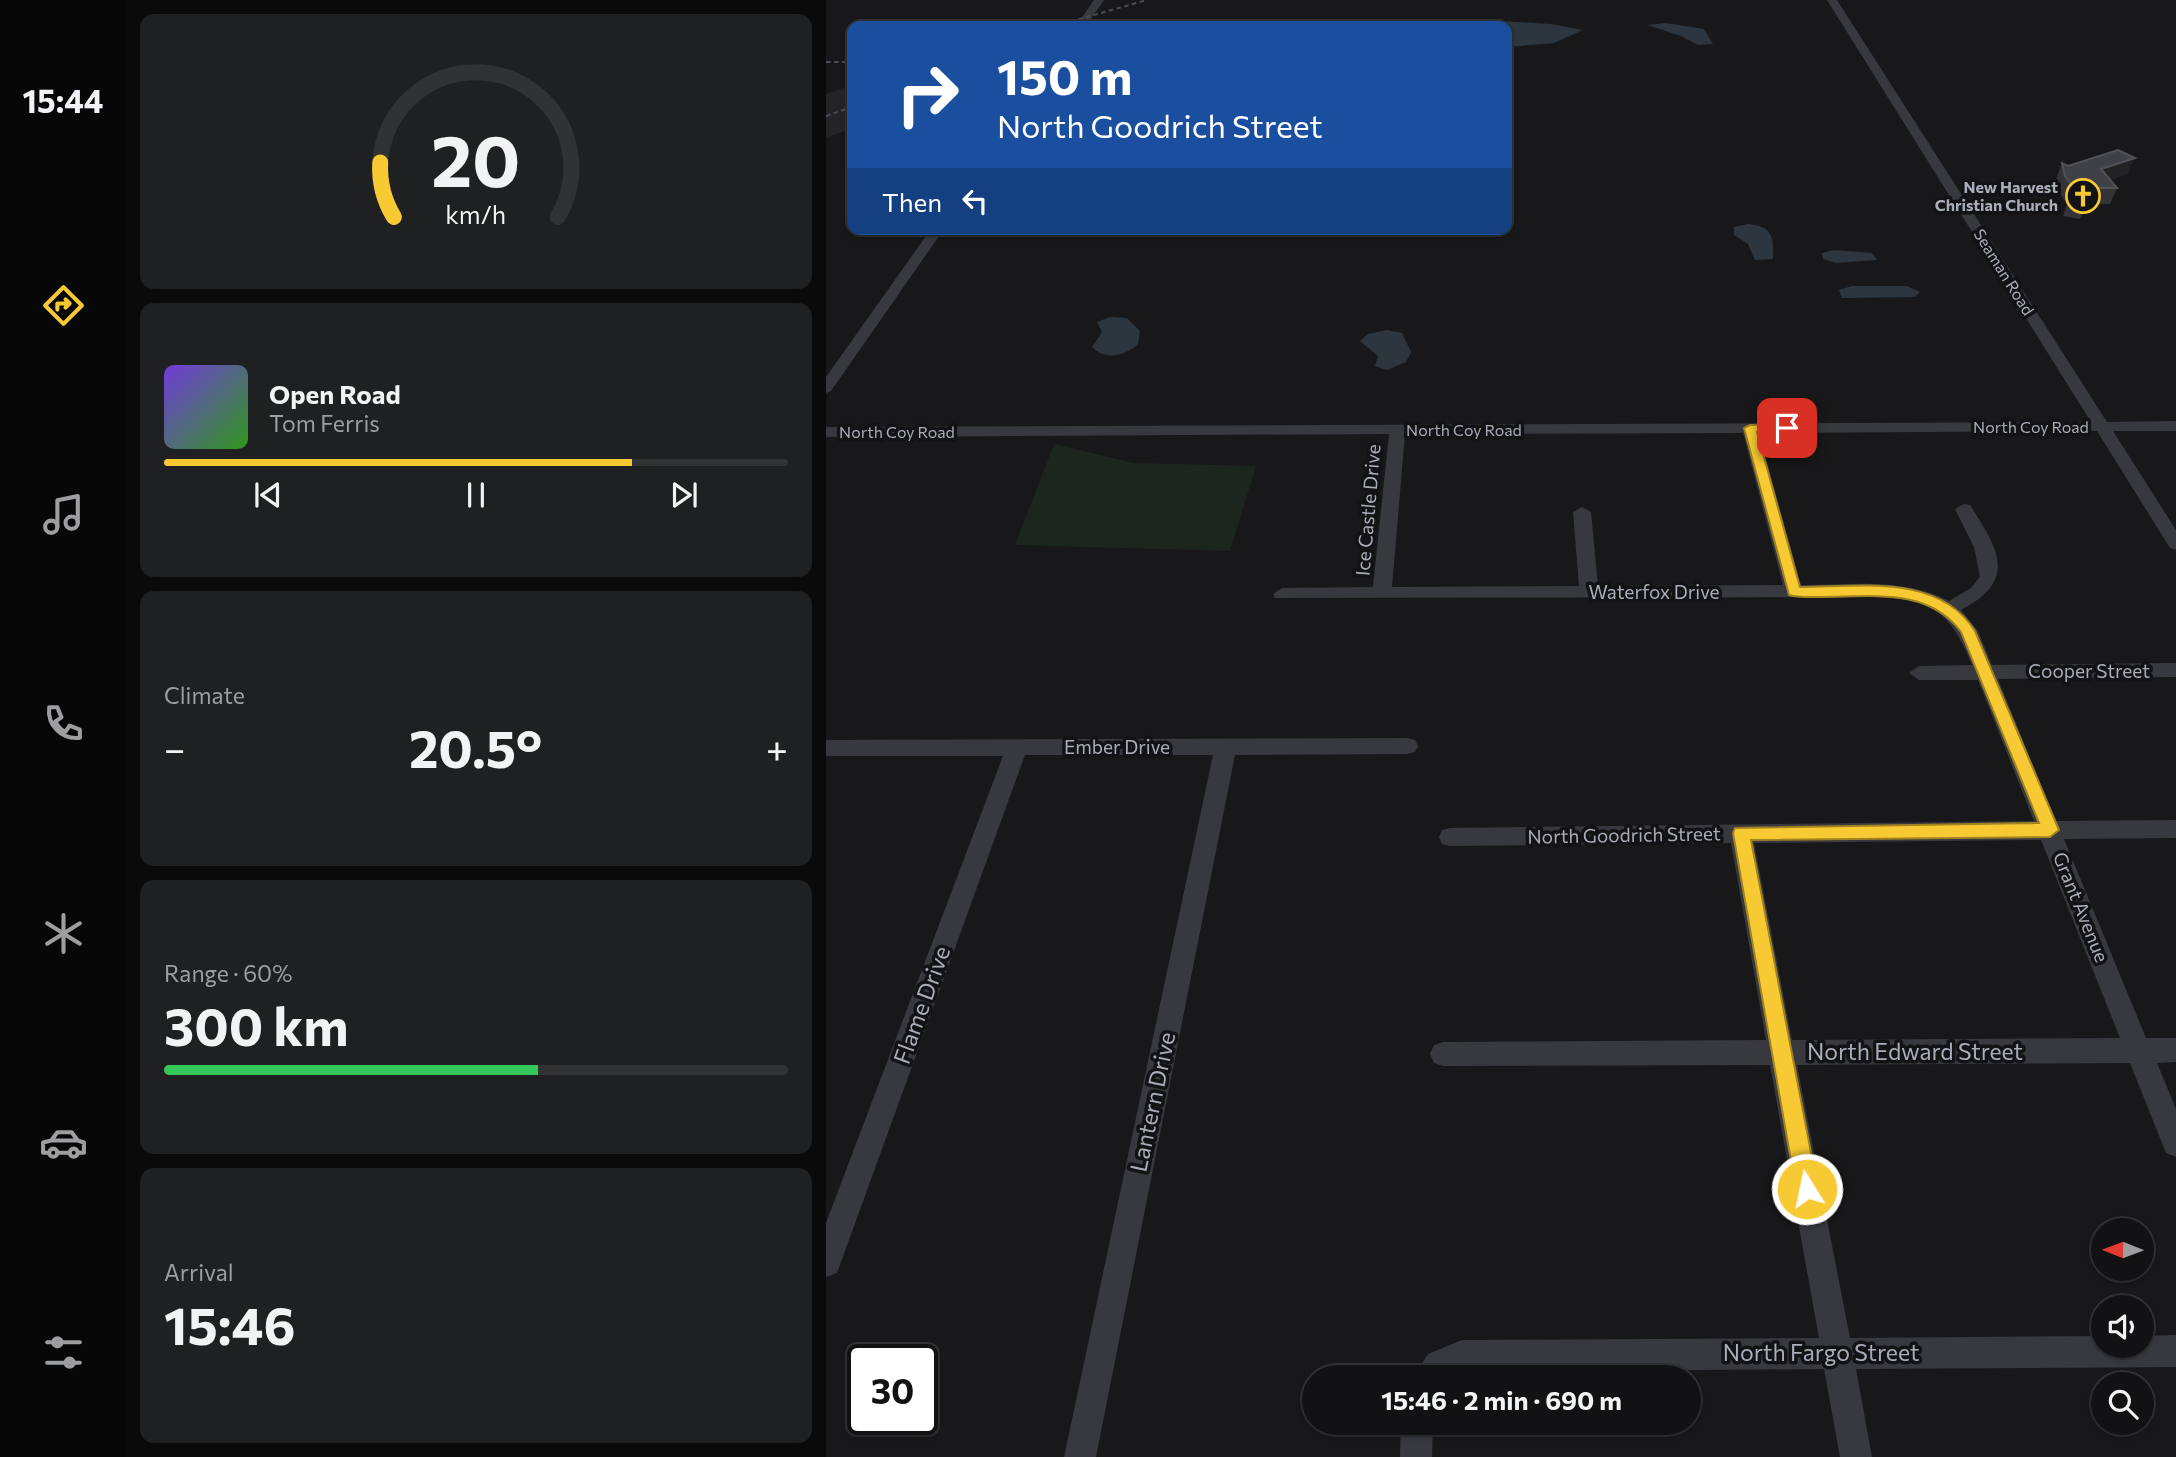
<!DOCTYPE html>
<meta charset="utf-8">
<style>
body{margin:0;font-family:Commissioner,sans-serif;background:#1f2022;color:#f1f3f6;height:100vh;display:flex;flex-direction:column;font-size:26px;white-space:nowrap}
*{box-sizing:border-box;margin:0}
p{font-size:23px;color:#9c9ea0}
.icon{flex:none;width:38px;height:38px;fill:none;stroke:currentColor;stroke-width:2;stroke-linecap:round;stroke-linejoin:round}
.map{position:relative;flex:1;overflow:hidden}
.drawer{display:flex;flex-direction:column;gap:14px;padding:14px;background:#0a0a0b;width:700px}
.drawer>*{flex:none}
.banner{position:absolute;left:21px;top:21px;width:665px;height:214px;border-radius:14px;box-shadow:0 2px 5px #0004,0 0 0 2px #313234;background:#1a4fa0;color:#fff;overflow:hidden}
.needle{width:46px;rotate:271deg}
.buttons{position:absolute;left:1265px;top:1218px;display:grid;gap:14px}
.buttons a{display:grid;place-items:center;width:63px;height:63px;border-radius:50%;background:#121214;box-shadow:0 2px 5px #0004,0 0 0 2px #313234;font-size:35px}
.speed{position:absolute;left:21px;top:1344px;display:flex;gap:14px;font-size:35px;font-weight:700;text-align:center}
.speed>*{display:grid;place-content:center;width:91px;height:91px;border-radius:50%;background:#121214;box-shadow:0 2px 5px #0004,0 0 0 2px #313234;line-height:1}
.speed .limit{border:4px solid #111;border-radius:10px;background:#fff;color:#111}
.pin{position:absolute;display:grid;place-items:center;width:60px;height:60px;color:#fff;margin:-30px;border-radius:14px;box-shadow:0 4px 10px #0006}
.me{position:absolute;width:77px;margin:-38px;rotate:350deg;stroke-linejoin:round;filter:drop-shadow(0 0 5px #0008)}
.turn{display:flex;align-items:center;gap:24px;height:147px;padding:0 35px;font-size:32px}
.turn .icon{width:91px;height:91px;stroke-width:2.5}
.turn b{display:block;font-size:49px;line-height:60px}
.then{display:flex;align-items:center;height:66px;padding:0 35px;background:#0003;gap:14px;font-size:26px}
.big{font-size:52px;font-weight:700;line-height:1.1}
.drawer .card{flex:1;display:flex;flex-direction:column;justify-content:center;gap:10px;min-width:0;padding:0 24px;border-radius:14px;background:#1f2022}
.drawer .dial{align-items:center;gap:0}
.dial svg{height:182px;overflow:visible;fill:none;stroke:#313234;stroke-width:7;stroke-linecap:round;text-anchor:middle}
.dial text{fill:#f1f3f6;stroke:none}
.song{display:flex;align-items:center;gap:21px}
.cover{width:84px;height:84px;border-radius:10px;background:linear-gradient(135deg,hsl(260 70% 55%),hsl(110 70% 35%))}
.played{height:7px;border-radius:4px;background:linear-gradient(90deg,#f7c932 75%,#313234 75%)}
.keys{display:flex;justify-content:space-around;direction:ltr}
.heat{display:flex;justify-content:space-between;align-items:center;font-size:38px;direction:ltr}
.charge{height:10px;border-radius:5px;background:linear-gradient(90deg,#34c759 60%,#313234 0)}
.trip{position:absolute;left:476px;top:1365px;width:399px;height:70px;border-radius:35px;background:#121214;box-shadow:0 2px 5px #0004,0 0 0 2px #313234;font-weight:700;line-height:70px;text-align:center}
main{display:flex;flex:1;min-height:0}
.tab-bar{display:flex;flex-direction:column;width:126px;justify-content:space-around;align-items:center;background:#070708;color:#9c9ea0}
.tab-bar .icon{width:49px;height:49px}
.tab-bar .on{color:#f7c932}
.tab-bar b{font-size:32px;color:#f1f3f6}
.map>svg:first-child{display:block}
.built{fill:#242427}
.green{fill:#1d251f}
.water{fill:#2d353e}
.lines{fill:none;stroke-linecap:round;stroke-linejoin:round}
.minor{fill:#38393f;fill-rule:evenodd}
.rail{stroke:#4b4d54;stroke-width:2;stroke-dasharray:4.5 3.5;stroke-linecap:butt}
.wall{fill:#343438}
.shaded-wall{fill:#232326}
.building{fill:#404146;stroke:#515258;stroke-width:2}
.route{fill:#f7c932;stroke:#a18320;stroke-width:2}
.labels{text-anchor:middle;stroke-width:7;stroke-linejoin:round;paint-order:stroke}
.far-poi-label{font-size:16px;font-weight:bold;fill:#a9adba;stroke:#131315;text-anchor:end}
.far-street-label{font-size:16px;fill:#a9adba;stroke:#131315}
.street-label{font-size:19px;fill:#a9adba;stroke:#131315}
.near-street-label{font-size:23px;fill:#a9adba;stroke:#131315}
</style>
<main>
<nav class="tab-bar">
<b>15:44</b>
<svg class="icon on" aria-label="directions" viewBox="0 0 24 24"><path d="M12 3l9 9-9 9-9-9zM9 14v-3h6M13 9l2 2-2 2"/></svg>
<svg class="icon" aria-label="music" viewBox="0 0 24 24"><path d="M9 18V5l10-2v13"/><circle cx="6" cy="18" r="3"/><circle cx="16" cy="16" r="3"/></svg>
<svg class="icon" aria-label="phone" viewBox="0 0 24 24"><path d="M5 4h4l2 5-3 2q2 4 5 5l2-3 5 2v4C11 20 4 13 5 4z"/></svg>
<svg class="icon" aria-label="climate" viewBox="0 0 24 24"><path d="M12 3v18M4 7l16 10M4 17L20 7"/></svg>
<svg class="icon" aria-label="car" viewBox="0 0 24 24"><path d="M5 17H2v-5l4-1 3-4h7l3 4 3 1v5h-3M9 17h6M6 11h13"/><circle cx="7" cy="17" r="2"/><circle cx="17" cy="17" r="2"/></svg>
<svg class="icon" aria-label="filters" viewBox="0 0 24 24"><path d="M4 7h16M4 17h16"/><circle cx="9" cy="7" r="2"/><circle cx="15" cy="17" r="2"/></svg>
</nav>
<section class="drawer">
<div class="card dial"><svg viewBox="0 0 100 80">
<path d="M14 69A42 42 0 1 1 86 69"/>
<path d="M14 69A42 42 0 0 1 8 45" stroke="#f7c932"/>
<text x="50" y="56" font-size="32" font-weight="700">20</text>
<text x="50" y="72" font-size="11">km/h</text>
</svg></div>
<div class="card">
<div class="song"><i class="cover"></i><div><b>Open Road</b><p>Tom Ferris</p></div></div>
<div class="played"></div>
<div class="keys"><svg class="icon" aria-label="previous" viewBox="0 0 24 24"><path d="M18 5L8 12l10 7zM5 5v14"/></svg><svg class="icon" aria-label="pause" viewBox="0 0 24 24"><path d="M8 5v14M16 5v14"/></svg><svg class="icon" aria-label="next" viewBox="0 0 24 24"><path d="M6 5l10 7-10 7zM19 5v14"/></svg></div>
</div>
<div class="card"><p>Climate</p>
<div class="heat"><a>−</a><b class="big">20.5°</b><a>+</a></div>
</div>
<div class="card"><p>Range · 60%</p><b class="big">300 km</b><div class="charge"></div></div>
<div class="card"><p>Arrival</p><b class="big">15:46</b></div>
</section>
<div class="map">
<svg width="1350" height="1457" viewBox="0 0 1350 1457">
<rect width="100%" height="100%" fill="#18181a"/>
<path class="built" d="M 26,85 L 26,128 L 0,138 L 0,94 Z"/>
<path class="green" d="M 228,444 L 308,463 L 430,466 L 404,551 L 189,545 Z"/>
<path class="water" d="M 674,21 L 725,24 L 757,30 L 728,43 L 681,47 L 681,26 L 656,26 L 656,22 Z
M 840,23 L 878,29 L 887,44 L 872,45 L 855,36 L 821,25 Z
M 922,224 C 947,226 948,238 947,259 L 929,260 L 922,244 L 908,235 L 908,227 Z
M 1008,250 L 1046,253 L 1051,260 L 1010,263 L 997,259 L 996,253 Z
M 1026,286 L 1081,286 L 1094,292 L 1089,297 L 1016,298 L 1013,290 Z
M 284,317 L 301,318 L 314,331 L 312,344 C 299,356 279,361 266,347 L 276,332 L 271,322 Z
M 561,330 L 576,333 L 585,352 L 580,362 L 561,370 L 549,366 L 552,356 L 534,341 L 542,334 Z"/>
<g class="lines">
<path class="minor" d="M 268,0 L 278,0 L 260,26 L 250,26 Z
M 1001,0 L 1011,0 L 1281,422 L 1350,421 L 1350,431 L 1287,431 L 1350,530 L 1350,550 L 1344,548 L 1271,431 L 933,433 L 975,585 C 1024,585 1078,577 1123,601 L 1145,588 L 1154,577 L 1148,547 L 1129,509 L 1138,504 L 1144,505 C 1173,550 1192,580 1135,610 L 1152,631 L 1166,665 L 1350,663 L 1350,677 L 1172,679 L 1230,821 L 1350,820 L 1350,838 L 1238,839 L 1320,1038 L 1350,1038 L 1350,1062 L 1331,1063 L 1350,1109 L 1350,1157 L 1340,1153 L 1304,1063 L 971,1065 L 1024,1338 L 1278,1336 L 1278,1346 L 1316,1346 L 1316,1336 L 1350,1335 L 1350,1367 L 1030,1369 L 1046,1457 L 1014,1457 L 998,1369 L 636,1372 L 623,1377 L 587,1377 L 602,1354 L 636,1340 L 993,1338 L 944,1065 L 617,1066 L 608,1063 L 604,1054 L 608,1045 L 617,1042 L 940,1040 L 905,843 L 624,846 L 616,844 L 613,837 L 616,830 L 624,828 L 1208,821 L 1152,680 L 1093,680 L 1083,673 L 1093,666 L 1146,665 C 1128,621 1113,601 1063,597 L 449,598 L 447,594 L 456,588 L 547,587 L 563,434 L 0,437 L 0,427 L 1265,422 ZM 917,433 L 957,585 L 772,586 L 765,512 L 756,507 L 747,512 L 753,586 L 566,587 L 579,434 ZM 1215,840 L 1294,1038 L 966,1040 L 928,843 Z
M 105,229 L 118,229 L 5,391 L 0,393 L 0,377 Z
M 581,738 L 589,740 L 592,746 L 589,752 L 581,754 L 409,755 L 270,1457 L 238,1457 L 387,755 L 199,755 L 15,1262 L 11,1273 L 0,1277 L 0,1223 L 177,756 L 0,756 L 0,740 Z
M 575,1423 L 607,1423 L 606,1457 L 574,1457 Z"/>
<path class="rail" d="M 229,26 L 321,0
M 0,62 L 26,62
M 0,116 L 26,107"/>
</g>
<path class="wall" d="M 1236,163 L 1242,166 L 1302,173 L 1284,180 L 1291,188 L 1284,204 L 1263,204 L 1254,219 L 1237,216 L 1241,204 L 1233,192 L 1230,179 Z"/>
<path class="shaded-wall" d="M 1309,158 L 1302,173 L 1269,185 L 1275,169 Z
M 1269,188 L 1263,204 L 1254,219 L 1260,203 Z"/>
<path class="building" d="M 1292,150 L 1309,158 L 1275,169 L 1291,188 L 1269,188 L 1260,203 L 1243,200 L 1249,189 L 1239,176 L 1236,163 L 1242,166 Z"/>
<path class="route" d="M 961,424 L 966,425 L 966,431 L 931,432 L 974,587 C 1033,587 1113,573 1149,631 L 1233,830 L 1224,837 L 925,840 L 992,1189 L 988,1197 L 981,1200 L 973,1197 L 970,1189 L 907,833 L 909,828 L 1213,823 L 1135,632 C 1102,587 1045,597 995,597 C 985,597 973,598 963,595 L 918,428 L 924,425 Z"/>
<defs>
<g id="church-ring" transform="scale(1.75)"><circle r="9.5" fill="#131315" stroke="#f7c932" stroke-width="1.5"/><path d="M-1.2-6h2.4v3.5h3.3v2.4h-3.3V6h-2.4V-.1h-3.3v-2.4h3.3Z" fill="#f7c932"/></g>
</defs>
<g fill-rule="evenodd">
<use href="#church-ring" x="1257" y="196"/>
</g>
<g class="labels">
<g class="far-poi-label">
<text x="1232" y="193">New Harvest<tspan x="1232" dy="18">Christian Church</tspan></text>
</g>
<g class="far-street-label">
<text transform="translate(1178 272) rotate(58)" y="6">Seaman Road</text>
<text x="1205" y="433">North Coy Road</text>
<text x="638" y="436">North Coy Road</text>
<text x="71" y="438">North Coy Road</text>
</g>
<g class="street-label">
<text transform="translate(542 510) rotate(-85)" y="7">Ice Castle Drive</text>
<text x="828" y="599">Waterfox Drive</text>
<text x="1263" y="678">Cooper Street</text>
<text x="291" y="754">Ember Drive</text>
<text transform="translate(798 835) rotate(-1)" y="7">North Goodrich Street</text>
<text transform="translate(1255 907) rotate(68)" y="7">Grant Avenue</text>
</g>
<g class="near-street-label">
<text transform="translate(96 1005) rotate(-70)" y="8">Flame Drive</text>
<text x="1089" y="1060">North Edward Street</text>
<text transform="translate(327 1102) rotate(-78)" y="8">Lantern Drive</text>
<text x="995" y="1361">North Fargo Street</text>
</g>
</g>
</svg>
<div class="buttons">
<a><svg class="needle" viewBox="-14 -14 28 28"><path d="M0-13l5 13h-10z" fill="#e53935"/><path d="M0 13l5-13h-10z" fill="#9c9ea0"/></svg></a>
<a><svg class="icon" aria-label="sound" viewBox="0 0 24 24"><path d="M4 9h4l5-4v14l-5-4H4zM17 9q2 3 0 6"/></svg></a>
<a><svg class="icon" aria-label="search" viewBox="0 0 24 24"><circle cx="10" cy="10" r="6"/><path d="M15 15l6 6"/></svg></a>
</div>
<div class="speed"><div class="limit">30</div></div>
<div class="pin" style="left:961px;top:428px;background:#d93025"><svg class="icon" aria-label="arrive" viewBox="0 0 24 24"><path d="M6 21V4h12l-3 4 3 4H6"/></svg></div>
<svg class="me" style="left:981px;top:1189px" viewBox="-20 -20 40 40"><circle r="17" fill="#f7c932" stroke="#fff" stroke-width="3"/><path d="M0-11L8 9 0 5-8 9z" fill="#fff"/></svg>
<div class="trip">15:46 · 2 min · 690 m</div>
<div class="banner">
<div class="turn"><svg class="icon" aria-label="right" viewBox="0 0 24 24"><path d="M7 20v-9h11M14 6l5 5-5 5"/></svg><div><b>150 m</b>North Goodrich Street</div></div>
<div class="then">Then<svg class="icon" aria-label="left" viewBox="0 0 24 24"><path d="M17 20v-9H6M10 6l-5 5 5 5"/></svg></div>
</div>
</div>
</main>
